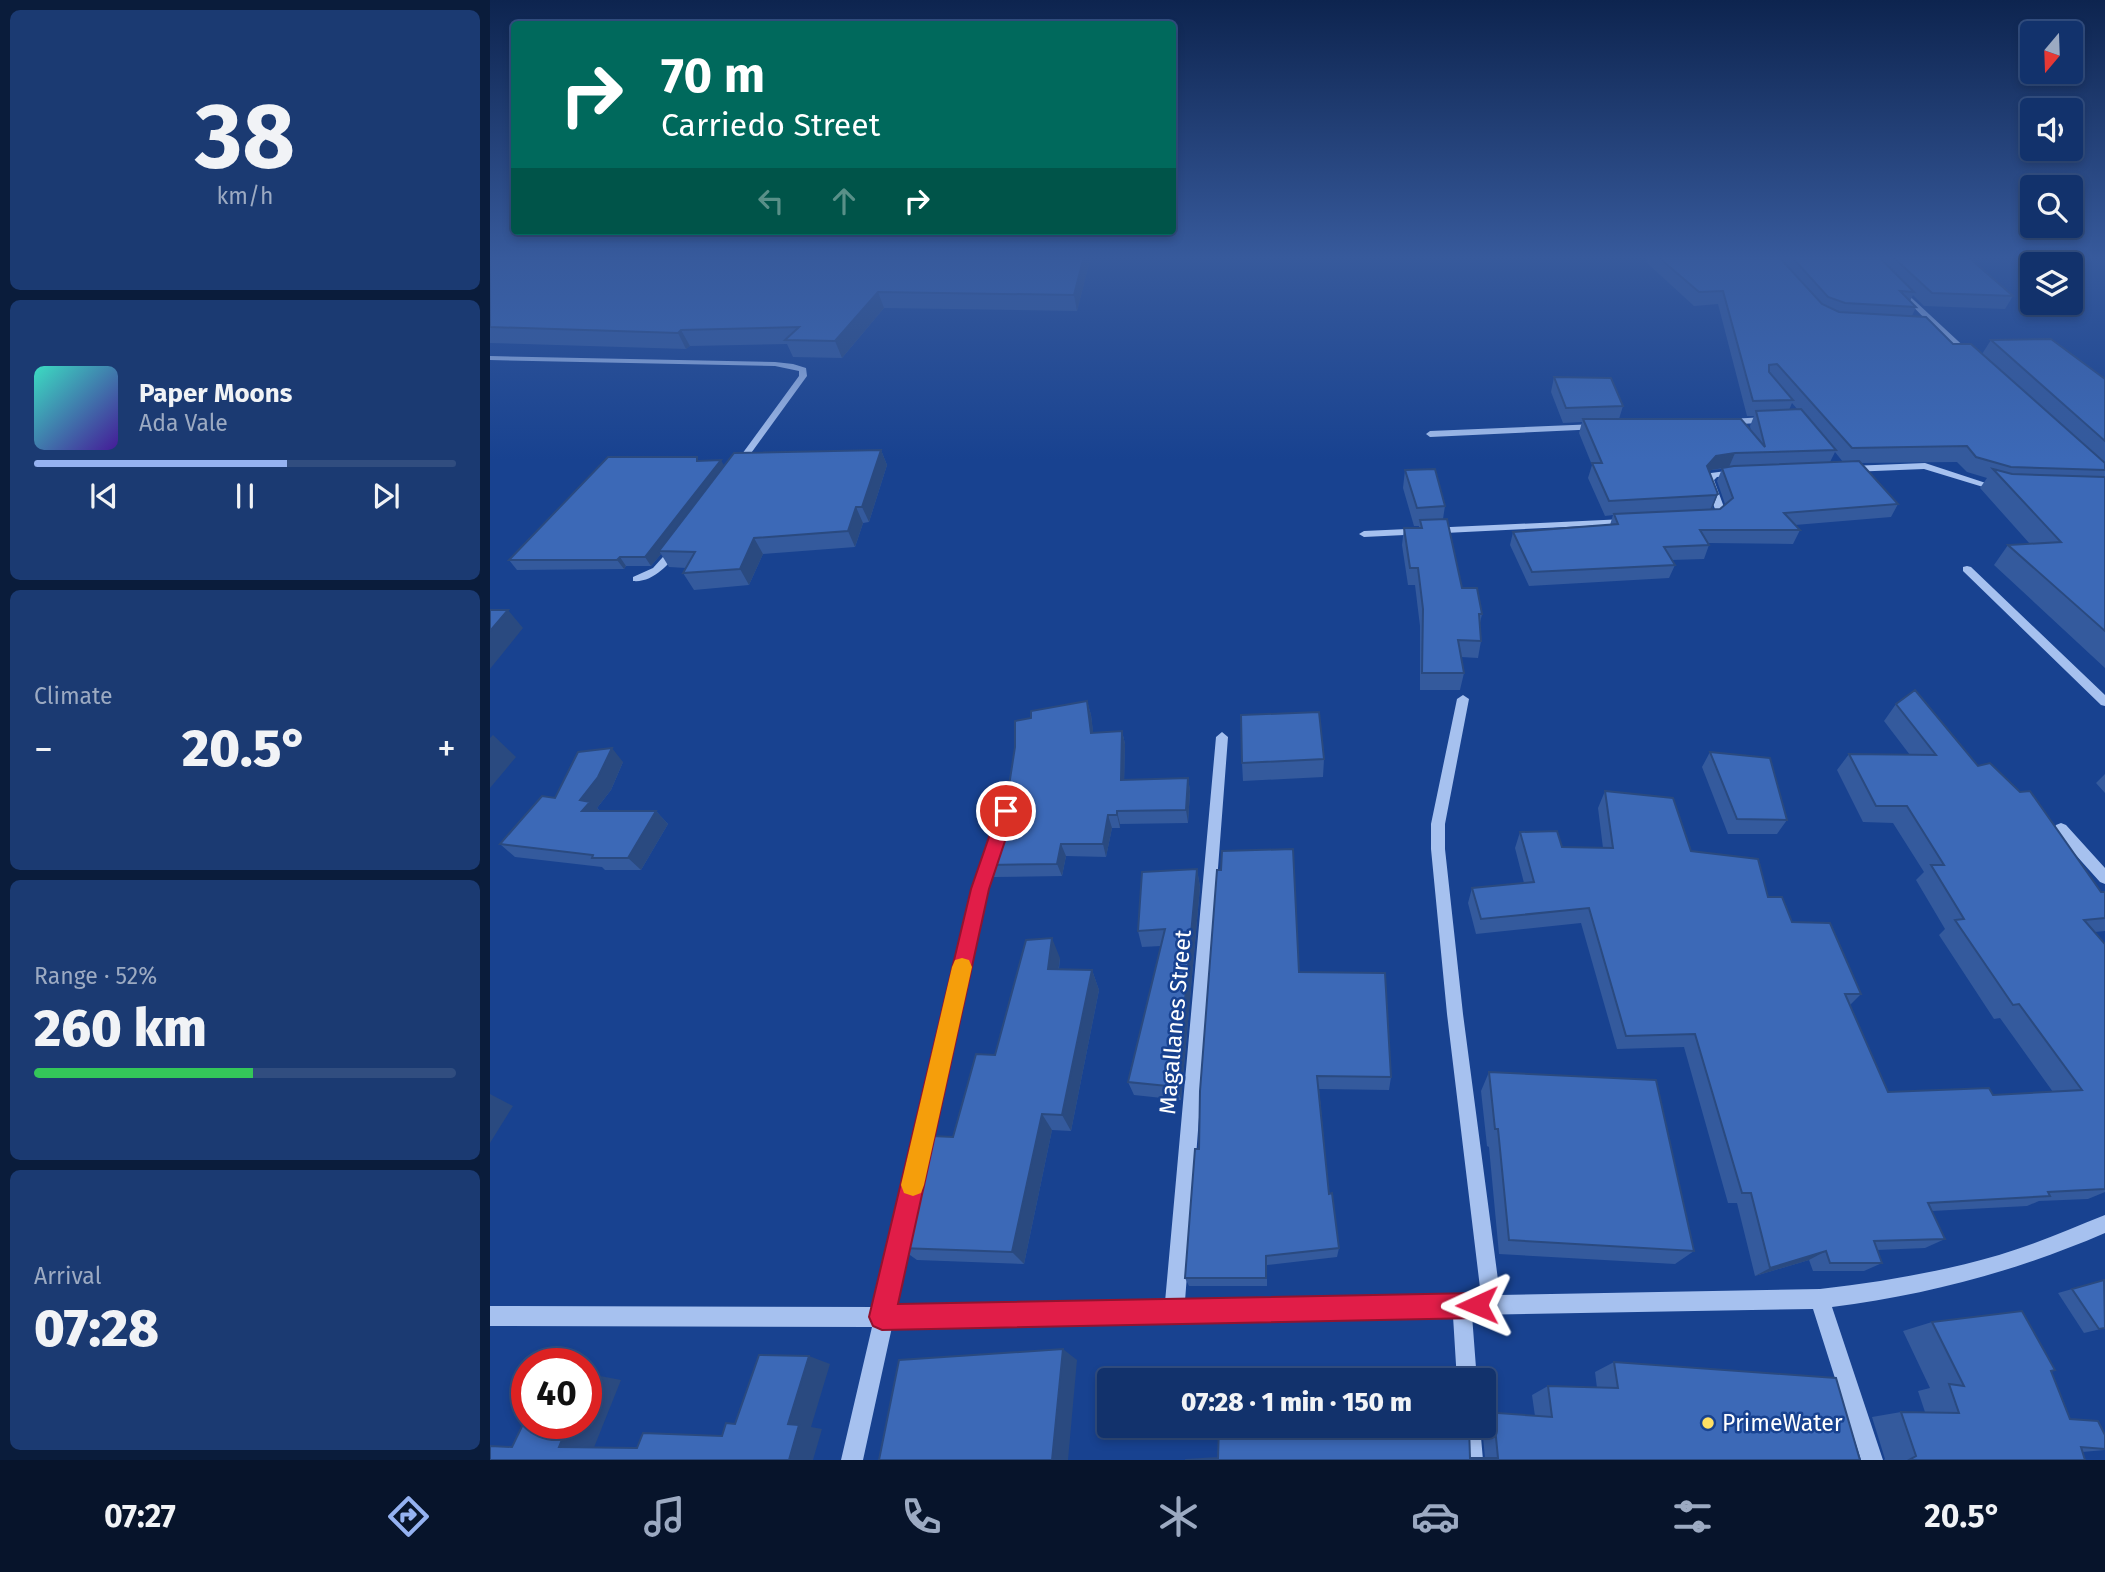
<!DOCTYPE html>
<meta charset="utf-8">
<style>
body{margin:0;font-family:"Fira Sans",sans-serif;background:#1b3a72;color:#f1f3f6;height:100vh;display:flex;flex-direction:column;font-size:26px;white-space:nowrap}
*{box-sizing:border-box;margin:0}
p{font-size:23px;color:#9caac2}
.icon{flex:none;width:38px;height:38px;fill:none;stroke:currentColor;stroke-width:2;stroke-linecap:round;stroke-linejoin:round}
.map{position:relative;flex:1;overflow:hidden}
.drawer{display:flex;flex-direction:column;gap:10px;padding:10px;background:#0a1c3b;width:490px}
.drawer>*{flex:none}
.top-card{position:absolute;left:21px;top:21px;width:665px;height:214px;border-radius:7px;box-shadow:0 4px 10px #0003,0 0 0 2px #314d7f;background:#00695c;color:#fff;overflow:hidden}
.needle{width:46px;rotate:199deg}
.fabs{position:absolute;left:1530px;top:21px;display:grid;gap:14px}
.fabs a{display:grid;place-items:center;width:63px;height:63px;border-radius:7px;background:#12326c;box-shadow:0 4px 10px #0003,0 0 0 2px #314d7f;font-size:35px}
.speed{position:absolute;left:21px;top:1348px;display:flex;gap:14px;font-size:35px;font-weight:700;text-align:center}
.speed>*{display:grid;place-content:center;width:91px;height:91px;border-radius:50%;background:#12326c;box-shadow:0 4px 10px #0003,0 0 0 2px #314d7f;line-height:1}
.speed .limit{border:10px solid #d22;background:#fff;color:#111}
.pin{position:absolute;display:grid;place-items:center;width:60px;height:60px;color:#fff;margin:-30px;border:4px solid #fff;border-radius:50%;box-shadow:0 2px 7px #0007}
.me{position:absolute;width:77px;margin:-38px;rotate:269deg;stroke-linejoin:round;filter:drop-shadow(0 0 5px #0008)}
.turn{display:flex;align-items:center;gap:24px;height:147px;padding:0 35px;font-size:32px}
.turn .icon{width:91px;height:91px;stroke-width:2.5}
.turn b{display:block;font-size:49px;line-height:60px}
.lanes{display:flex;align-items:center;height:66px;padding:0 35px;background:#0003;justify-content:center;gap:35px;direction:ltr}
.lanes .off{opacity:.35}
.big{font-size:52px;font-weight:800;line-height:1.1}
.drawer .card{flex:1;display:flex;flex-direction:column;justify-content:center;gap:10px;min-width:0;padding:0 24px;border-radius:10px;background:#1b3a72}
.drawer .dial{align-items:center;gap:0}
.dial b{font-size:91px;line-height:1}
.song{display:flex;align-items:center;gap:21px}
.cover{width:84px;height:84px;border-radius:10px;background:linear-gradient(135deg,hsl(170 70% 55%),hsl(260 70% 35%))}
.played{height:7px;border-radius:4px;background:linear-gradient(90deg,#95b2f1 60%,#314d7f 60%)}
.keys{display:flex;justify-content:space-around;direction:ltr}
.heat{display:flex;justify-content:space-between;align-items:center;font-size:38px;direction:ltr}
.charge{height:10px;border-radius:5px;background:linear-gradient(90deg,#34c759 52%,#314d7f 0)}
.trip{position:absolute;left:607px;top:1368px;width:399px;height:70px;border-radius:7px;background:#12326c;box-shadow:0 4px 10px #0003,0 0 0 2px #314d7f;font-weight:800;line-height:70px;text-align:center}
.dock{display:flex;height:112px;justify-content:space-around;align-items:center;background:#07142b;color:#9caac2}
.dock .icon{width:49px;height:49px}
.dock .selected{color:#95b2f1}
.dock b{font-size:32px;color:#f1f3f6}
main{display:flex;flex:1;min-height:0}
.map>svg:first-child{display:block}
.lines{fill:none;stroke-linecap:round;stroke-linejoin:round}
.minor{fill:#a6c1ef;fill-rule:evenodd}
.wall{fill:#345a9d;fill-rule:evenodd}
.shaded-wall{fill:#2a4a80}
.building{fill:#3c69b7;stroke:#2a4a80;stroke-width:2}
.route{fill:#e11d48;stroke:#92132f;stroke-width:2}
.slow{fill:#f59e0b}
.poi-dot{fill:#ffe064;stroke:#184290;stroke-width:2.5}
.labels{text-anchor:middle;stroke-width:5;stroke-linejoin:round;paint-order:stroke}
.near-street-label{font-size:23px;fill:#fff;stroke:#184290}
.near-poi-label{font-size:23px;fill:#fff;stroke:#184290;text-anchor:start}
</style>
<main>
<section class="drawer">
<div class="card dial"><b>38</b><p>km/h</p></div>
<div class="card">
<div class="song"><i class="cover"></i><div><b>Paper Moons</b><p>Ada Vale</p></div></div>
<div class="played"></div>
<div class="keys"><svg class="icon" aria-label="previous" viewBox="0 0 24 24"><path d="M18 5L8 12l10 7zM5 5v14"/></svg><svg class="icon" aria-label="pause" viewBox="0 0 24 24"><path d="M8 5v14M16 5v14"/></svg><svg class="icon" aria-label="next" viewBox="0 0 24 24"><path d="M6 5l10 7-10 7zM19 5v14"/></svg></div>
</div>
<div class="card"><p>Climate</p>
<div class="heat"><a>−</a><b class="big">20.5°</b><a>+</a></div>
</div>
<div class="card"><p>Range · 52%</p><b class="big">260 km</b><div class="charge"></div></div>
<div class="card"><p>Arrival</p><b class="big">07:28</b></div>
</section>
<div class="map">
<svg width="1615" height="1460" viewBox="0 0 1615 1460">
<rect width="100%" height="100%" fill="#184290"/>
<g class="lines">
<path class="minor" d="M 1408,289 L 1412,289 L 1481,353 L 1481,357 L 1475,357 L 1445,329 L 1427,328 L 1427,324 L 1440,324 L 1408,291 Z
M 0,356 L 285,362 L 303,364 L 316,368 L 317,376 L 251,467 L 248,468 L 244,465 L 309,376 L 309,371 L 285,366 L 0,360 Z
M 1278,417 L 1281,418 L 1281,422 L 1237,425 L 1233,422 L 1237,419 Z
M 1107,424 L 1111,427 L 1110,429 L 940,437 L 936,434 L 940,431 Z
M 1435,463 L 1511,488 L 1509,490 L 1503,490 L 1434,469 L 1360,472 L 1356,469 L 1360,466 Z
M 1244,470 L 1249,473 L 1247,475 L 1227,477 L 1224,480 L 1235,510 L 1222,519 L 1216,519 L 1216,515 L 1225,509 L 1214,480 L 1221,473 Z
M 1135,519 L 1140,522 L 1138,524 L 874,537 L 869,534 L 874,531 Z
M 185,547 L 190,550 C 179,564 163,583 143,581 L 143,577 L 163,568 L 181,548 Z
M 1477,566 L 1481,567 L 1615,695 L 1615,706 L 1611,705 L 1473,571 L 1473,567 Z
M 973,695 L 979,699 L 955,824 L 955,849 L 973,1014 L 1010,1295 L 1330,1289 C 1391,1282 1451,1272 1509,1255 C 1546,1244 1580,1229 1615,1215 L 1615,1233 C 1527,1271 1437,1295 1342,1307 L 1393,1460 L 1371,1460 L 1323,1309 L 982,1315 L 987,1381 L 967,1381 L 963,1316 L 402,1327 L 373,1460 L 351,1460 L 382,1327 L 0,1326 L 0,1306 L 387,1307 L 483,889 L 509,811 L 511,807 L 516,806 L 521,807 L 523,811 L 497,889 L 406,1307 L 675,1302 L 726,737 L 732,732 L 738,737 L 695,1301 L 991,1296 L 957,1014 L 941,849 L 941,824 L 967,699 Z
M 1571,823 L 1576,825 L 1615,868 L 1615,884 L 1610,882 L 1566,833 L 1564,829 L 1566,825 Z
M 970,1426 L 990,1426 L 993,1460 L 971,1460 Z"/>
</g>
<path class="wall" d="M 0,256 L 601,256 L 587,311 L 394,308 L 352,358 L 303,357 L 297,344 L 200,346 L 196,349 L 0,343 Z
M 1158,256 L 1477,256 L 1523,296 L 1515,309 L 1434,306 L 1423,295 L 1420,301 L 1426,307 L 1422,316 L 1463,344 L 1492,354 L 1501,340 L 1615,379 L 1615,668 L 1504,565 L 1518,545 L 1540,544 L 1490,488 L 1497,478 L 1477,472 L 1467,462 L 1370,463 L 1408,504 L 1401,517 L 1305,525 L 1310,530 L 1303,544 L 1218,543 L 1219,545 L 1214,559 L 1181,560 L 1185,565 L 1179,578 L 1039,586 L 1020,545 L 1023,532 L 1120,525 L 1123,515 L 1115,516 L 1098,478 L 1102,465 L 1089,433 L 1092,422 L 1073,423 L 1061,392 L 1064,377 L 1133,406 L 1129,419 L 1261,431 L 1260,426 L 1264,416 L 1257,416 L 1228,304 L 1204,306 L 1156,262 ZM 1302,403 L 1308,410 L 1299,410 ZM 1345,452 L 1353,462 L 1340,462 ZM 1232,469 L 1227,481 L 1235,504 L 1230,509 L 1222,509 L 1228,494 L 1219,472 L 1221,470 Z
M 391,450 L 397,465 L 379,522 L 373,523 L 365,547 L 273,554 L 259,585 L 204,590 L 193,573 L 196,568 L 179,567 L 171,554 L 161,566 L 136,566 L 134,569 L 27,570 L 19,560 L 209,461 L 234,466 Z
M 915,470 L 955,506 L 953,519 L 972,588 L 992,614 L 990,623 L 991,641 L 988,658 L 971,657 L 974,673 L 970,690 L 930,690 L 930,626 L 925,585 L 918,585 L 912,545 L 914,528 L 929,528 L 929,526 L 924,526 L 913,488 Z
M 597,701 L 601,715 L 603,733 L 632,731 L 635,744 L 634,780 L 698,778 L 700,791 L 698,823 L 630,824 L 630,828 L 622,828 L 616,857 L 576,856 L 572,876 L 504,877 L 498,865 L 520,799 L 541,718 Z
M 1406,704 L 1488,766 L 1611,892 L 1615,892 L 1615,931 L 1605,932 L 1615,944 L 1615,1192 L 1598,1199 L 1549,1201 L 1537,1206 L 1442,1211 L 1455,1239 L 1435,1248 L 1387,1250 L 1392,1263 L 1374,1271 L 1323,1271 L 1319,1260 L 1265,1276 L 1247,1203 L 1238,1203 L 1194,1047 L 1127,1049 L 1091,923 L 986,934 L 978,903 L 982,888 L 1034,883 L 1025,848 L 1030,832 L 1072,847 L 1113,848 L 1108,808 L 1115,791 L 1201,851 L 1278,897 L 1371,994 L 1360,1005 L 1398,1092 L 1503,1095 L 1563,1092 L 1510,1018 L 1504,1019 L 1449,935 L 1455,929 L 1426,880 L 1434,872 L 1403,823 L 1373,822 L 1347,770 L 1359,754 L 1420,755 L 1394,721 Z
M 1220,752 L 1297,820 L 1287,834 L 1238,834 L 1212,767 Z
M 834,759 L 833,777 L 753,781 L 752,763 Z
M 133,762 L 121,790 L 107,808 L 110,811 L 166,811 L 178,824 L 151,870 L 115,870 L 112,867 L 25,857 L 10,844 L 65,798 Z
M 1615,774 L 1615,793 L 1606,783 Z
M 707,869 L 710,887 L 691,1100 L 644,1095 L 638,1082 L 671,946 L 652,947 L 648,931 Z
M 570,958 L 569,969 L 602,970 L 609,990 L 581,1131 L 562,1130 L 534,1264 L 427,1260 L 410,1248 L 505,1055 Z
M 809,972 L 901,1077 L 899,1090 L 829,1089 L 839,1194 L 849,1248 L 847,1257 L 777,1265 L 777,1286 L 699,1286 L 695,1278 L 709,1149 Z
M 999,1072 L 1204,1251 L 1185,1264 L 1009,1254 L 999,1147 L 997,1146 L 991,1091 Z
M 1614,1280 L 1615,1328 L 1594,1333 L 1568,1293 Z
M 1442,1322 L 1561,1371 L 1580,1419 L 1615,1435 L 1615,1450 L 1592,1452 L 1595,1460 L 1394,1460 L 1395,1459 L 1382,1417 L 1411,1412 L 1435,1412 L 1428,1391 L 1440,1388 L 1413,1331 Z
M 1124,1362 L 1370,1460 L 980,1458 L 995,1458 L 992,1426 L 994,1426 L 994,1412 L 1045,1416 L 1042,1395 L 1058,1386 L 1107,1388 L 1105,1372 Z"/>
<path class="shaded-wall" d="M 594,256 L 601,256 L 587,311 L 584,295 Z
M 388,292 L 394,308 L 352,358 L 345,341 Z
M 191,330 L 200,346 L 196,349 L 188,333 Z
M 391,450 L 397,465 L 379,522 L 372,507 Z
M 1245,453 L 1239,467 L 1221,470 L 1212,481 L 1217,466 L 1226,456 Z
M 231,460 L 236,469 L 169,551 L 171,554 L 161,566 L 155,557 Z
M 1228,494 L 1222,509 L 1220,510 L 1226,495 Z
M 366,507 L 373,523 L 365,547 L 358,531 Z
M 264,538 L 273,554 L 259,585 L 250,569 Z
M 130,557 L 136,566 L 134,569 L 127,560 Z
M 18,610 L 33,628 L 0,669 L 0,631 Z
M 597,701 L 601,715 L 605,746 L 601,733 Z
M 632,731 L 635,744 L 634,793 L 631,780 Z
M 3,735 L 26,757 L 0,788 L 0,738 Z
M 122,748 L 133,762 L 121,790 L 107,808 L 113,815 L 92,811 L 90,800 Z
M 698,778 L 700,791 L 698,823 L 696,810 Z
M 166,811 L 178,824 L 151,870 L 138,858 Z
M 627,811 L 630,824 L 630,828 L 627,815 Z
M 618,815 L 622,828 L 616,857 L 613,844 Z
M 571,844 L 576,856 L 572,876 L 567,864 Z
M 707,869 L 710,887 L 691,1100 L 687,1087 Z
M 562,938 L 570,958 L 566,988 L 558,969 Z
M 602,970 L 609,990 L 581,1131 L 572,1115 Z
M 0,1094 L 23,1106 L 0,1143 Z
M 552,1114 L 562,1130 L 534,1264 L 522,1252 Z
M 1336,1251 L 1319,1260 L 1265,1276 L 1280,1268 Z
M 573,1349 L 587,1360 L 578,1460 L 562,1460 Z
M 319,1356 L 340,1364 L 321,1427 L 332,1429 L 323,1460 L 299,1460 L 298,1424 Z
M 100,1374 L 131,1380 L 103,1450 L 69,1447 L 79,1423 L 96,1423 L 96,1383 Z"/>
<path class="building" d="M 7,256 L 594,256 L 584,295 L 388,292 L 345,341 L 295,340 L 309,327 L 191,330 L 188,333 L 0,327 L 0,260 Z
M 1167,256 L 1288,256 L 1332,304 L 1349,312 L 1436,317 L 1463,344 L 1481,344 L 1615,463 L 1615,470 L 1521,467 L 1486,457 L 1477,446 L 1362,448 L 1287,364 L 1279,365 L 1279,372 L 1303,400 L 1263,401 L 1233,291 L 1209,292 Z
M 1301,256 L 1388,256 L 1424,292 L 1410,291 L 1426,307 L 1355,303 L 1338,297 Z
M 1402,256 L 1477,256 L 1523,296 L 1442,293 Z
M 1561,339 L 1615,379 L 1615,441 L 1501,340 Z
M 1064,377 L 1121,378 L 1133,406 L 1076,408 Z
M 1311,409 L 1346,450 L 1245,453 L 1226,456 L 1217,466 L 1228,494 L 1226,495 L 1119,501 L 1102,463 L 1112,463 L 1093,419 L 1251,419 L 1275,447 L 1266,411 Z
M 391,450 L 372,507 L 366,507 L 358,531 L 264,538 L 250,569 L 193,573 L 205,552 L 169,551 L 244,453 Z
M 118,457 L 207,457 L 207,461 L 231,460 L 155,557 L 130,557 L 127,560 L 19,560 Z
M 1369,461 L 1408,504 L 1294,513 L 1310,530 L 1210,530 L 1219,545 L 1174,547 L 1185,565 L 1042,572 L 1023,532 L 1128,524 L 1124,514 L 1230,509 L 1243,498 L 1232,468 L 1244,466 Z
M 945,469 L 955,506 L 927,508 L 915,470 Z
M 1503,469 L 1522,474 L 1615,477 L 1615,631 L 1518,545 L 1571,542 Z
M 957,519 L 972,588 L 987,588 L 992,614 L 989,614 L 991,641 L 968,640 L 974,673 L 932,673 L 933,609 L 928,568 L 920,568 L 914,528 L 932,528 L 930,520 Z
M 0,610 L 18,610 L 0,631 Z
M 1425,690 L 1488,766 L 1500,763 L 1530,792 L 1540,791 L 1611,892 L 1615,892 L 1615,918 L 1594,920 L 1615,944 L 1615,1189 L 1558,1192 L 1560,1196 L 1438,1203 L 1455,1239 L 1384,1241 L 1392,1263 L 1340,1263 L 1336,1251 L 1280,1268 L 1261,1193 L 1252,1193 L 1205,1034 L 1136,1036 L 1099,908 L 991,919 L 982,888 L 1044,882 L 1030,832 L 1067,831 L 1072,847 L 1123,848 L 1115,791 L 1183,798 L 1201,851 L 1268,859 L 1278,897 L 1292,897 L 1302,922 L 1340,923 L 1371,994 L 1355,994 L 1398,1092 L 1499,1088 L 1503,1095 L 1592,1090 L 1529,1004 L 1523,1005 L 1465,920 L 1474,919 L 1441,865 L 1454,865 L 1417,806 L 1386,806 L 1359,754 L 1446,755 L 1406,704 Z
M 597,701 L 601,733 L 632,731 L 631,780 L 698,778 L 696,810 L 627,811 L 627,815 L 618,815 L 613,844 L 571,844 L 567,864 L 498,865 L 520,799 L 518,792 L 525,747 L 525,721 L 541,718 L 541,711 Z
M 829,712 L 834,759 L 752,763 L 751,715 Z
M 122,748 L 108,777 L 90,800 L 100,802 L 92,811 L 166,811 L 138,858 L 102,858 L 103,855 L 10,844 L 52,796 L 65,798 L 88,752 Z
M 1220,752 L 1280,758 L 1297,820 L 1247,819 Z
M 803,849 L 809,972 L 895,973 L 901,1077 L 827,1076 L 839,1194 L 842,1193 L 849,1248 L 776,1256 L 776,1278 L 695,1278 L 705,1149 L 709,1149 L 710,1091 L 727,870 L 731,870 L 732,851 Z
M 707,869 L 687,1087 L 638,1082 L 675,929 L 648,931 L 652,872 Z
M 562,938 L 558,969 L 602,970 L 572,1115 L 552,1114 L 522,1252 L 410,1248 L 442,1136 L 463,1137 L 486,1054 L 505,1055 L 536,940 Z
M 999,1072 L 1166,1080 L 1204,1251 L 1019,1240 L 1008,1129 L 1005,1129 Z
M 1614,1280 L 1615,1328 L 1609,1329 L 1582,1289 Z
M 1532,1311 L 1565,1370 L 1561,1371 L 1580,1419 L 1608,1421 L 1615,1435 L 1615,1449 L 1591,1447 L 1595,1460 L 1419,1460 L 1426,1456 L 1411,1412 L 1469,1413 L 1459,1384 L 1474,1386 L 1442,1322 Z
M 573,1349 L 562,1460 L 389,1460 L 409,1360 Z
M 269,1355 L 319,1356 L 298,1424 L 309,1425 L 299,1460 L 0,1460 L 0,1446 L 22,1447 L 37,1416 L 37,1423 L 79,1423 L 69,1447 L 147,1448 L 153,1433 L 232,1436 L 236,1423 L 245,1424 Z
M 1124,1362 L 1346,1378 L 1370,1460 L 695,1460 L 728,1458 L 729,1426 L 979,1426 L 980,1458 L 1008,1458 L 1004,1417 L 994,1418 L 994,1412 L 1062,1417 L 1058,1386 L 1128,1388 Z
M 96,1374 L 100,1374 L 96,1383 Z
M 943,1374 L 944,1381 L 902,1381 L 902,1375 Z"/>
<linearGradient id="sky" x2="0" y2="1"><stop stop-color="#0d244f"/><stop offset="0.56" stop-color="#375a9c"/><stop offset="1" stop-color="#375a9c" stop-opacity="0"/></linearGradient>
<rect width="1615" height="460" fill="url(#sky)"/>
<path class="route" d="M 516,805 L 522,807 L 525,811 L 499,889 L 408,1304 L 987,1293 L 996,1296 L 1000,1305 L 996,1314 L 987,1318 L 392,1330 L 383,1326 L 379,1317 L 481,889 L 508,811 L 510,807 Z"/>
<path class="slow" d="M 472,958 L 479,960 L 482,967 L 434,1185 L 431,1193 L 423,1196 L 414,1193 L 411,1185 L 462,967 L 465,960 Z"/>
<circle class="poi-dot" cx="1218" cy="1423" r="7"/>
<g class="labels">
<g class="near-street-label">
<text transform="translate(685 1022) rotate(-85)" y="8">Magallanes Street</text>
</g>
<g class="near-poi-label">
<text x="1232" y="1431">PrimeWater</text>
</g>
</g>
</svg>
<div class="fabs">
<a><svg class="needle" viewBox="-14 -14 28 28"><path d="M0-13l5 13h-10z" fill="#e53935"/><path d="M0 13l5-13h-10z" fill="#9caac2"/></svg></a>
<a><svg class="icon" aria-label="sound" viewBox="0 0 24 24"><path d="M4 9h4l5-4v14l-5-4H4zM17 9q2 3 0 6"/></svg></a>
<a><svg class="icon" aria-label="search" viewBox="0 0 24 24"><circle cx="10" cy="10" r="6"/><path d="M15 15l6 6"/></svg></a>
<a><svg class="icon" aria-label="layers" viewBox="0 0 24 24"><path d="M12 4l9 5-9 5-9-5zM3 14l9 5 9-5"/></svg></a>
</div>
<div class="speed"><div class="limit">40</div></div>
<div class="pin" style="left:516px;top:811px;background:#d93025"><svg class="icon" aria-label="arrive" viewBox="0 0 24 24"><path d="M6 21V4h12l-3 4 3 4H6"/></svg></div>
<svg class="me" style="left:987px;top:1305px" viewBox="-20 -20 40 40"><path d="M0-17L14 15 0 8-14 15z" fill="#e11d48" stroke="#fff" stroke-width="4"/></svg>
<div class="trip">07:28 · 1 min · 150 m</div>
<div class="top-card">
<div class="turn"><svg class="icon" aria-label="right" viewBox="0 0 24 24"><path d="M7 20v-9h11M14 6l5 5-5 5"/></svg><div><b>70 m</b>Carriedo Street</div></div>
<div class="lanes"><svg class="icon off" aria-label="left" viewBox="0 0 24 24"><path d="M17 20v-9H6M10 6l-5 5 5 5"/></svg><svg class="icon off" aria-label="ahead" viewBox="0 0 24 24"><path d="M12 20V5M6 11l6-6 6 6"/></svg><svg class="icon" aria-label="right" viewBox="0 0 24 24"><path d="M7 20v-9h11M14 6l5 5-5 5"/></svg></div>
</div>
</div>
</main>
<nav class="dock">
<b>07:27</b>
<svg class="icon selected" aria-label="directions" viewBox="0 0 24 24"><path d="M12 3l9 9-9 9-9-9zM9 14v-3h6M13 9l2 2-2 2"/></svg>
<svg class="icon" aria-label="music" viewBox="0 0 24 24"><path d="M9 18V5l10-2v13"/><circle cx="6" cy="18" r="3"/><circle cx="16" cy="16" r="3"/></svg>
<svg class="icon" aria-label="phone" viewBox="0 0 24 24"><path d="M5 4h4l2 5-3 2q2 4 5 5l2-3 5 2v4C11 20 4 13 5 4z"/></svg>
<svg class="icon" aria-label="climate" viewBox="0 0 24 24"><path d="M12 3v18M4 7l16 10M4 17L20 7"/></svg>
<svg class="icon" aria-label="car" viewBox="0 0 24 24"><path d="M5 17H2v-5l4-1 3-4h7l3 4 3 1v5h-3M9 17h6M6 11h13"/><circle cx="7" cy="17" r="2"/><circle cx="17" cy="17" r="2"/></svg>
<svg class="icon" aria-label="filters" viewBox="0 0 24 24"><path d="M4 7h16M4 17h16"/><circle cx="9" cy="7" r="2"/><circle cx="15" cy="17" r="2"/></svg>
<b>20.5°</b>
</nav>
